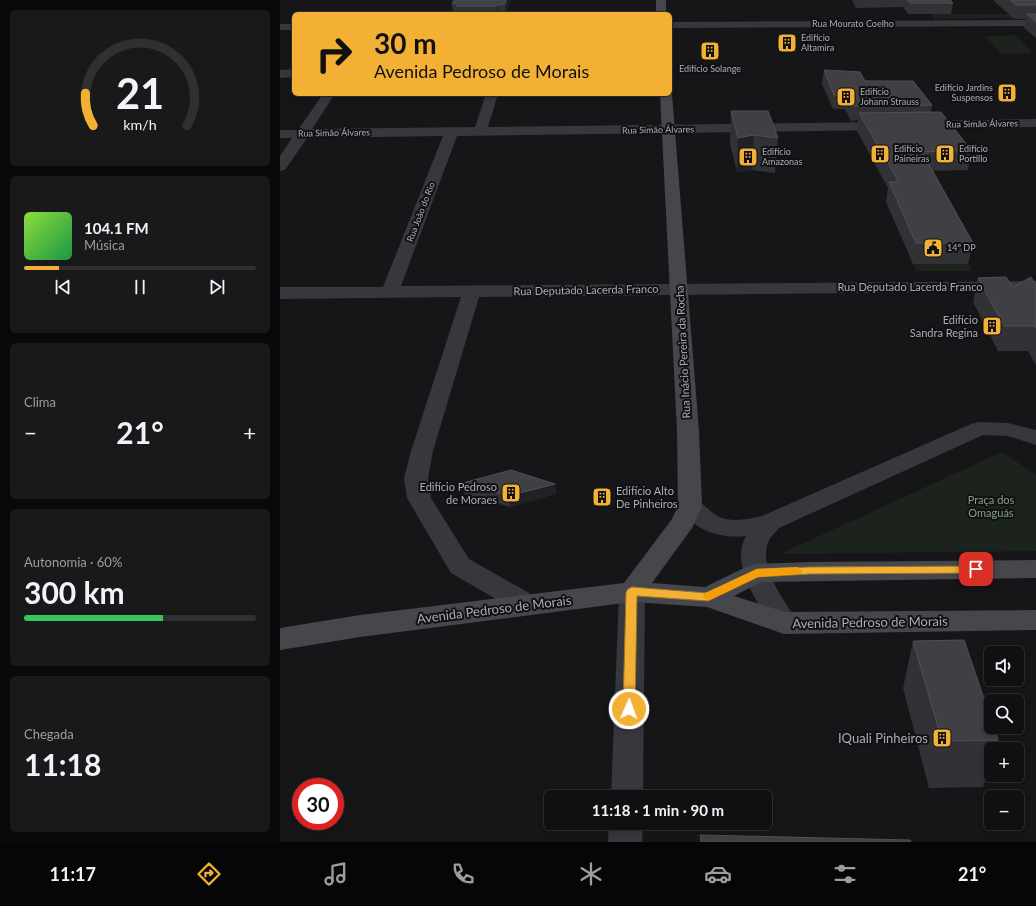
<!DOCTYPE html>
<html lang="pt">
<meta charset="utf-8">
<style>
body{margin:0;font-family:Lato,sans-serif;background:#19191b;color:#f1f3f6;height:100vh;display:flex;flex-direction:column;font-size:15px;white-space:nowrap}
*{box-sizing:border-box;margin:0}
p{font-size:13px;color:#9c9d9f}
.icon{flex:none;width:22px;height:22px;fill:none;stroke:currentColor;stroke-width:2;stroke-linecap:round;stroke-linejoin:round}
.map{position:relative;flex:1;overflow:hidden}
.details{display:flex;flex-direction:column;gap:10px;padding:10px;background:#09090a;width:280px}
.details>*{flex:none}
.guide{position:absolute;left:12px;top:12px;width:380px;height:84px;border-radius:6px;box-shadow:0 2px 6px #0003,0 0 0 1px #303032;background:#f2b134;color:#111;overflow:hidden}
.tools{position:absolute;left:704px;top:646px;display:grid;gap:8px}
.tools a{display:grid;place-items:center;width:40px;height:40px;border-radius:6px;background:#101012;box-shadow:0 2px 6px #0003,0 0 0 1px #303032;font-size:20px}
.speed{position:absolute;left:12px;top:778px;display:flex;gap:8px;font-size:20px;font-weight:700;text-align:center}
.speed>*{display:grid;place-content:center;width:52px;height:52px;border-radius:50%;background:#101012;box-shadow:0 2px 6px #0003,0 0 0 1px #303032;line-height:1}
.speed .limit{border:6px solid #d22;background:#fff;color:#111}
.pin{position:absolute;display:grid;place-items:center;width:34px;height:34px;color:#fff;margin:-17px;border-radius:8px;box-shadow:0 2px 6px #0006}
.me{position:absolute;width:44px;margin:-22px;rotate:2deg;stroke-linejoin:round;filter:drop-shadow(0 0 3px #0008)}
.turn{display:flex;align-items:center;gap:14px;height:84px;padding:0 16px;font-size:18px}
.turn .icon{width:52px;height:52px;stroke-width:2.5}
.turn b{display:block;font-size:28px;line-height:34px}
.big{font-size:30px;font-weight:700;line-height:1.1}
.details .tile{flex:1;display:flex;flex-direction:column;justify-content:center;gap:6px;min-width:0;padding:0 14px;border-radius:6px;background:#19191b}
.details .dial{align-items:center;gap:0}
.dial svg{height:104px;overflow:visible;fill:none;stroke:#303032;stroke-width:7;stroke-linecap:round;text-anchor:middle}
.dial text{fill:#f1f3f6;stroke:none}
.song{display:flex;align-items:center;gap:12px}
.cover{width:48px;height:48px;border-radius:6px;background:linear-gradient(135deg,hsl(90 70% 55%),hsl(140 70% 35%))}
.played{height:4px;border-radius:2px;background:linear-gradient(90deg,#f2b134 15%,#303032 15%)}
.keys{display:flex;justify-content:space-around;direction:ltr}
.heat{display:flex;justify-content:space-between;align-items:center;font-size:22px;direction:ltr}
.charge{height:6px;border-radius:3px;background:linear-gradient(90deg,#34c759 60%,#303032 0)}
.trip{position:absolute;left:264px;top:790px;width:228px;height:40px;border-radius:6px;background:#101012;box-shadow:0 2px 6px #0003,0 0 0 1px #303032;font-weight:700;line-height:40px;text-align:center}
.menu{display:flex;height:64px;justify-content:space-around;align-items:center;background:#060607;color:#9c9d9f}
.menu .icon{width:28px;height:28px}
.menu .selected{color:#f2b134}
.menu b{font-size:18px;color:#f1f3f6}
main{display:flex;flex:1;min-height:0}
.map>svg:first-child{display:block}
.green{fill:#1c231d}
.lines{fill:none;stroke-linecap:round;stroke-linejoin:round}
.street{fill:#37383d;fill-rule:evenodd}
.secondary{fill:#45474d;fill-rule:evenodd}
.wall{fill:#323236}
.shaded-wall{fill:#212124}
.building{fill:#3f3f44;stroke:#4f5156}
.route{fill:#f2b134;stroke:#9d7322}
.slow{fill:#f59e0b}
.labels{text-anchor:middle;stroke-width:4;stroke-linejoin:round;paint-order:stroke}
.far-street-label{font-size:9px;fill:#a8adb8;stroke:#111113}
.far-poi-label{font-size:9px;fill:#a8adb8;stroke:#111113;text-anchor:start}
.street-label{font-size:11px;fill:#a8adb8;stroke:#111113}
.poi-label{font-size:11px;fill:#a8adb8;stroke:#111113;text-anchor:end}
.park-label{font-size:11px;fill:#7fa381;stroke:#111113}
.near-street-label{font-size:13px;fill:#a8adb8;stroke:#111113}
.near-poi-label{font-size:13px;fill:#a8adb8;stroke:#111113;text-anchor:end}
</style>
<main>
<section class="details">
<div class="tile dial"><svg viewBox="0 0 100 80">
<path d="M14 69A42 42 0 1 1 86 69"/>
<path d="M14 69A42 42 0 0 1 8 44" stroke="#f2b134"/>
<text x="50" y="56" font-size="32" font-weight="700">21</text>
<text x="50" y="72" font-size="11">km/h</text>
</svg></div>
<div class="tile">
<div class="song"><i class="cover"></i><div><b>104.1 FM</b><p>Música</p></div></div>
<div class="played"></div>
<div class="keys"><svg class="icon" aria-label="previous" viewBox="0 0 24 24"><path d="M18 5L8 12l10 7zM5 5v14"/></svg><svg class="icon" aria-label="pause" viewBox="0 0 24 24"><path d="M8 5v14M16 5v14"/></svg><svg class="icon" aria-label="next" viewBox="0 0 24 24"><path d="M6 5l10 7-10 7zM19 5v14"/></svg></div>
</div>
<div class="tile"><p>Clima</p>
<div class="heat"><a>−</a><b class="big">21°</b><a>+</a></div>
</div>
<div class="tile"><p>Autonomia · 60%</p><b class="big">300 km</b><div class="charge"></div></div>
<div class="tile"><p>Chegada</p><b class="big">11:18</b></div>
</section>
<div class="map">
<svg width="756" height="842" viewBox="0 0 756 842">
<rect width="100%" height="100%" fill="#161618"/>
<path class="green" d="M 652,14 L 732,14 L 736,18 L 655,19 Z
M 735,35 L 753,53 L 722,54 L 705,36 Z
M 633,264 L 688,264 L 692,271 L 636,271 Z
M 722,452 L 756,475 L 756,551 L 500,554 Z"/>
<g class="lines">
<path class="street" d="M 756,20 L 756,26 L 390,28 L 390,22 Z
M 0,24 L 14,24 L 14,30 L 0,30 Z
M 14,69 L 14,77 L 0,78 L 0,70 Z
M 43,94 L 55,94 L 32,129 L 195,127 L 206,94 L 218,94 L 208,127 L 607,122 L 612,123 L 614,126 L 612,129 L 607,130 L 177,136 L 121,286 L 756,281 L 756,291 L 199,297 L 153,451 L 148,478 L 151,498 L 189,559 L 258,598 L 262,605 L 258,612 L 248,615 L 238,612 L 171,573 L 127,498 L 124,478 L 131,451 L 181,297 L 0,299 L 0,287 L 103,287 L 163,136 L 27,138 L 5,170 L 0,171 L 0,156 L 12,138 L 0,138 L 0,130 L 18,130 Z
M 756,119 L 756,127 L 641,129 L 636,128 L 634,125 L 636,122 L 641,121 Z
M 699,422 L 728,423 L 756,430 L 756,445 L 728,436 L 703,435 L 499,528 C 495,533 489,538 488,543 C 478,568 506,602 518,623 L 514,630 L 504,634 L 494,630 C 480,606 449,564 466,536 C 439,539 413,530 398,506 L 401,500 C 422,494 424,511 442,518 C 454,522 470,519 482,516 L 691,424 Z
M 352,582 L 361,585 L 365,592 L 363,797 L 331,797 L 339,592 L 343,585 Z
M 329,823 L 363,823 L 362,842 L 328,842 Z"/>
<path class="secondary" d="M 376,0 L 386,0 L 386,14 L 376,14 Z
M 390,91 L 392,94 L 419,431 L 422,506 L 412,528 L 372,583 L 425,587 L 468,566 L 477,564 L 530,562 L 756,560 L 756,578 L 481,582 L 454,596 L 505,612 L 756,610 L 756,630 L 504,634 L 427,607 L 352,602 L 80,637 L 0,650 L 0,628 L 80,615 L 344,583 L 392,519 L 398,506 L 397,431 L 380,94 L 390,94 Z"/>
</g>
<path class="wall" d="M 230,0 L 226,14 L 173,14 L 172,4 Z
M 572,0 L 670,0 L 673,3 L 671,14 L 628,14 L 623,7 L 576,8 Z
M 713,0 L 756,0 L 756,38 L 744,28 L 746,19 L 734,19 Z
M 544,70 L 585,81 L 652,105 L 651,112 L 691,150 L 688,170 L 653,171 L 693,243 L 688,264 L 633,264 L 606,202 L 608,188 L 577,131 L 578,120 L 571,121 L 565,109 L 553,109 L 542,84 Z
M 451,111 L 498,138 L 495,173 L 472,170 L 457,172 L 450,144 Z
M 698,278 L 733,287 L 756,285 L 756,365 L 748,351 L 718,351 L 693,302 Z
M 183,483 L 275,484 L 276,494 L 230,507 L 184,494 Z
M 633,641 L 718,740 L 715,749 L 711,749 L 711,761 L 703,787 L 649,788 L 623,688 Z"/>
<path class="shaded-wall" d="M 226,0 L 230,0 L 226,14 L 225,4 Z
M 218,4 L 219,14 L 218,14 L 217,6 Z
M 474,135 L 472,170 L 457,172 L 458,138 Z
M 275,484 L 276,494 L 230,507 L 228,496 Z"/>
<path class="building" d="M 174,0 L 226,0 L 225,4 L 218,4 L 217,6 L 177,6 L 178,3 L 172,4 Z
M 627,0 L 670,0 L 673,3 L 630,3 Z
M 730,0 L 756,0 L 756,5 L 736,5 Z
M 747,14 L 756,14 L 756,22 Z
M 544,70 L 580,72 L 585,81 L 633,81 L 652,105 L 572,106 L 566,95 L 554,95 Z
M 451,111 L 488,111 L 498,138 L 474,135 L 458,138 Z
M 661,112 L 691,150 L 642,152 L 693,243 L 636,243 L 609,182 L 619,182 L 579,113 Z
M 726,277 L 733,287 L 751,277 L 756,285 L 756,328 L 754,326 L 724,326 L 698,278 Z
M 231,470 L 275,484 L 228,496 L 183,483 Z
M 684,640 L 711,719 L 711,727 L 714,727 L 718,740 L 662,741 L 633,641 Z
M 420,835 L 630,840 L 631,842 L 421,842 Z"/>
<path class="route" d="M 696,566 L 700,567 L 701,569 L 700,572 L 696,573 L 530,574 L 478,577 L 428,601 L 357,596 L 355,709 L 354,713 L 349,714 L 345,713 L 343,709 L 346,592 L 348,589 L 352,587 L 427,593 L 477,569 L 530,567 Z"/>
<path class="slow" d="M 517,567 L 521,569 L 522,571 L 521,574 L 478,577 L 432,599 L 429,600 L 425,599 L 423,596 L 425,593 L 477,569 Z"/>
<defs>
<g id="building-square" transform="scale(1)"><rect x="-9" y="-9" width="18" height="18" rx="4" fill="#f2b134" stroke="#111113"/><path d="M-4-6H4V6H1V3H-1V6H-4ZM-2.5-4.3h1.7v1.8h-1.7ZM.8-4.3h1.7v1.8H.8ZM-2.5-1h1.7V.8h-1.7ZM.8-1h1.7V.8H.8Z" fill="#111"/></g>
<g id="civic-square" transform="scale(1)"><rect x="-9" y="-9" width="18" height="18" rx="4" fill="#f2b134" stroke="#111113"/><path d="M-.6-6.5H3V-4.5H.6V-3L4-1V1h2V6H-6V1h2V-1L-.6-3ZM-1.2 2.5V6h2.4V2.5Z" fill="#111"/></g>
</defs>
<g fill-rule="evenodd">
<use href="#building-square" x="507" y="43"/>
<use href="#building-square" x="430" y="51"/>
<use href="#building-square" x="727" y="93"/>
<use href="#building-square" x="566" y="97"/>
<use href="#building-square" x="600" y="154"/>
<use href="#building-square" x="665" y="154"/>
<use href="#building-square" x="468" y="157"/>
<use href="#civic-square" x="653" y="248"/>
<use href="#building-square" x="712" y="326"/>
<use href="#building-square" x="231" y="493"/>
<use href="#building-square" x="322" y="497"/>
<use href="#building-square" x="662" y="738"/>
</g>
<g class="labels">
<g class="far-street-label">
<text x="573" y="27">Rua Mourato Coelho</text>
<text transform="translate(702 124) rotate(-1)" y="3">Rua Simão Álvares</text>
<text transform="translate(378 130) rotate(-1)" y="3">Rua Simão Álvares</text>
<text transform="translate(54 133) rotate(-1)" y="3">Rua Simão Álvares</text>
<text transform="translate(141 212) rotate(-69)" y="3">Rua João do Rio</text>
</g>
<g class="far-poi-label">
<text x="521" y="41">Edifício<tspan x="521" dy="10">Altamira</tspan></text>
<text x="430" y="72" text-anchor="middle">Edifício Solange</text>
<text x="713" y="91" text-anchor="end">Edifício Jardins<tspan x="713" dy="10">Suspensos</tspan></text>
<text x="580" y="95">Edifício<tspan x="580" dy="10">Johann Strauss</tspan></text>
<text x="614" y="152">Edifício<tspan x="614" dy="10">Paineiras</tspan></text>
<text x="679" y="152">Edifício<tspan x="679" dy="10">Portillo</tspan></text>
<text x="482" y="155">Edifício<tspan x="482" dy="10">Amazonas</tspan></text>
<text x="667" y="251">14º DP</text>
</g>
<g class="street-label">
<text x="630" y="291">Rua Deputado Lacerda Franco</text>
<text transform="translate(306 290) rotate(-1)" y="4">Rua Deputado Lacerda Franco</text>
<text transform="translate(403 352) rotate(-93)" y="4">Rua Inácio Pereira da Rocha</text>
</g>
<g class="poi-label">
<text x="698" y="324">Edifício<tspan x="698" dy="13">Sandra Regina</tspan></text>
<text x="217" y="491">Edifício Pedroso<tspan x="217" dy="13">de Moraes</tspan></text>
<text x="336" y="495" text-anchor="start">Edifício Alto<tspan x="336" dy="13">De Pinheiros</tspan></text>
</g>
<g class="park-label">
<text x="711" y="504">Praça dos<tspan x="711" dy="13">Omaguás</tspan></text>
</g>
<g class="near-street-label">
<text transform="translate(214 609) rotate(-7)" y="5">Avenida Pedroso de Morais</text>
<text transform="translate(590 622) rotate(-1)" y="5">Avenida Pedroso de Morais</text>
</g>
<g class="near-poi-label">
<text x="648" y="743">IQuali Pinheiros</text>
</g>
</g>
</svg>
<div class="tools">
<a><svg class="icon" aria-label="sound" viewBox="0 0 24 24"><path d="M4 9h4l5-4v14l-5-4H4zM17 9q2 3 0 6"/></svg></a>
<a><svg class="icon" aria-label="search" viewBox="0 0 24 24"><circle cx="10" cy="10" r="6"/><path d="M15 15l6 6"/></svg></a>
<a>+</a>
<a>−</a>
</div>
<div class="speed"><div class="limit">30</div></div>
<div class="pin" style="left:696px;top:569px;background:#d93025"><svg class="icon" aria-label="arrive" viewBox="0 0 24 24"><path d="M6 21V4h12l-3 4 3 4H6"/></svg></div>
<svg class="me" style="left:349px;top:709px" viewBox="-20 -20 40 40"><circle r="17" fill="#f2b134" stroke="#fff" stroke-width="3"/><path d="M0-11L8 9 0 5-8 9z" fill="#fff"/></svg>
<div class="trip">11:18 · 1 min · 90 m</div>
<div class="guide">
<div class="turn"><svg class="icon" aria-label="right" viewBox="0 0 24 24"><path d="M7 20v-9h11M14 6l5 5-5 5"/></svg><div><b>30 m</b>Avenida Pedroso de Morais</div></div>
</div>
</div>
</main>
<nav class="menu">
<b>11:17</b>
<svg class="icon selected" aria-label="directions" viewBox="0 0 24 24"><path d="M12 3l9 9-9 9-9-9zM9 14v-3h6M13 9l2 2-2 2"/></svg>
<svg class="icon" aria-label="music" viewBox="0 0 24 24"><path d="M9 18V5l10-2v13"/><circle cx="6" cy="18" r="3"/><circle cx="16" cy="16" r="3"/></svg>
<svg class="icon" aria-label="phone" viewBox="0 0 24 24"><path d="M5 4h4l2 5-3 2q2 4 5 5l2-3 5 2v4C11 20 4 13 5 4z"/></svg>
<svg class="icon" aria-label="climate" viewBox="0 0 24 24"><path d="M12 3v18M4 7l16 10M4 17L20 7"/></svg>
<svg class="icon" aria-label="car" viewBox="0 0 24 24"><path d="M5 17H2v-5l4-1 3-4h7l3 4 3 1v5h-3M9 17h6M6 11h13"/><circle cx="7" cy="17" r="2"/><circle cx="17" cy="17" r="2"/></svg>
<svg class="icon" aria-label="filters" viewBox="0 0 24 24"><path d="M4 7h16M4 17h16"/><circle cx="9" cy="7" r="2"/><circle cx="15" cy="17" r="2"/></svg>
<b>21°</b>
</nav>
